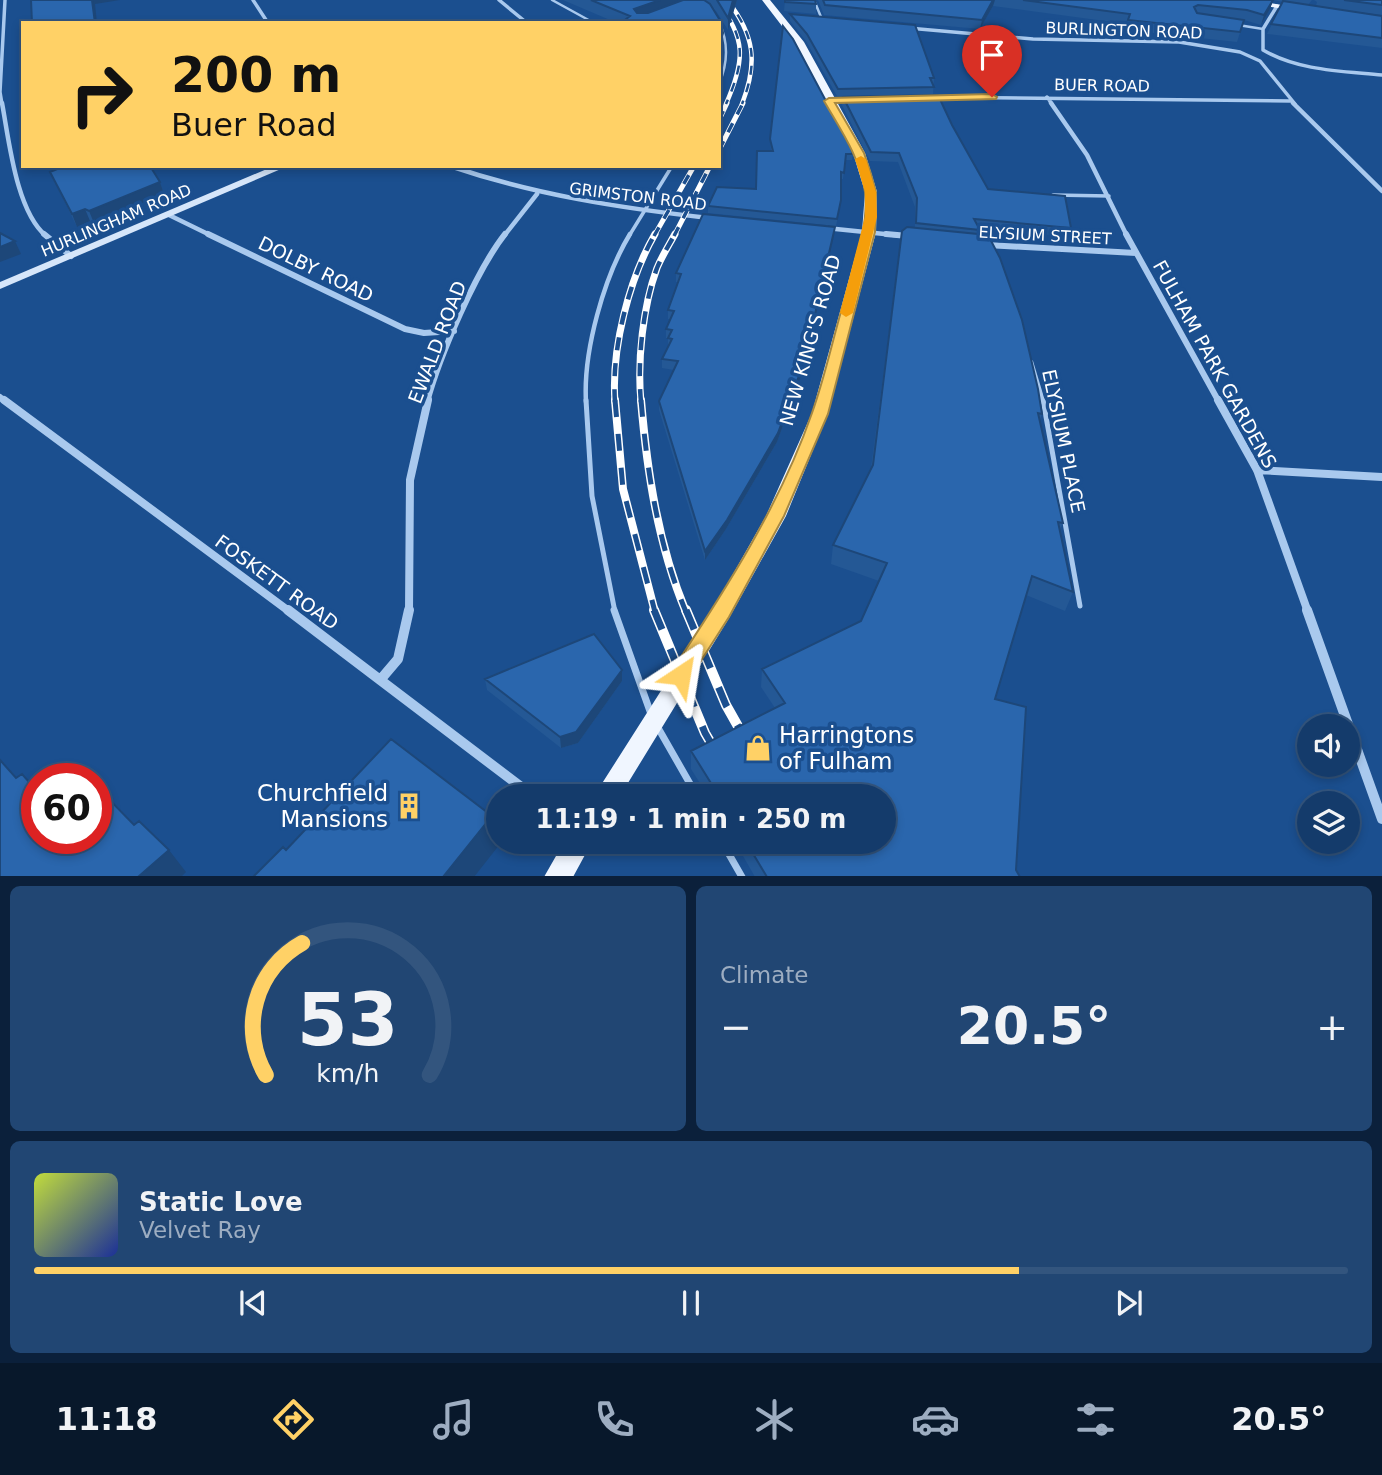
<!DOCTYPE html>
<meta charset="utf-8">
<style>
body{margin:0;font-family:"DejaVu Sans",sans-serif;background:#214673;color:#f1f3f6;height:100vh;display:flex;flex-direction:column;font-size:26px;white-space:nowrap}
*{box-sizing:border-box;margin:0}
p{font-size:23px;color:#9dadc1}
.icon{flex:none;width:38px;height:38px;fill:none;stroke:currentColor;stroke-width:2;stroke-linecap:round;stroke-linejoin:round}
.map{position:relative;height:876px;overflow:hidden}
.sheet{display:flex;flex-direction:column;gap:10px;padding:10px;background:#0b203b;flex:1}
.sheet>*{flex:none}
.hud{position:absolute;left:21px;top:21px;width:700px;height:147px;border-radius:0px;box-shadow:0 4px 10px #0003,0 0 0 2px #33557e;background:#ffd166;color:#111;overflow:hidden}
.fabs{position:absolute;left:1297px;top:714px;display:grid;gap:14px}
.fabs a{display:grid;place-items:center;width:63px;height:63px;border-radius:50%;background:#143b6b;box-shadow:0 4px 10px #0003,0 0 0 2px #33557e;font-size:35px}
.speed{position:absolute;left:21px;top:763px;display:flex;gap:14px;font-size:35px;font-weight:700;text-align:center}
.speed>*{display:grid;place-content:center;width:91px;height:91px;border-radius:50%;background:#143b6b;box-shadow:0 4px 10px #0003,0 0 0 2px #33557e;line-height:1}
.speed .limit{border:10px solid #d22;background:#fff;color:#111}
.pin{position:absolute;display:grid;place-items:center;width:60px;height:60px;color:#fff;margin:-72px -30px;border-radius:50% 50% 50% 0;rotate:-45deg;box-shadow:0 0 7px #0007}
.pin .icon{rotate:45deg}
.me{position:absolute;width:77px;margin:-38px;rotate:33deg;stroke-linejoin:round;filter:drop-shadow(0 0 5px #0008)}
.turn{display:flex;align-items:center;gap:24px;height:147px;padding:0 35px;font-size:32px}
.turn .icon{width:91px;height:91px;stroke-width:2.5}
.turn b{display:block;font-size:49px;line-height:60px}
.big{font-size:52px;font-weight:600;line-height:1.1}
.sheet .widget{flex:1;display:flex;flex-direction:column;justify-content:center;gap:10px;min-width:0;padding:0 24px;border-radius:10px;background:#214673}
.sheet .dial{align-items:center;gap:0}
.dial svg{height:182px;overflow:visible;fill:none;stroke:#33557e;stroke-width:7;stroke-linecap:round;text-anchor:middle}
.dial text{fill:#f1f3f6;stroke:none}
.song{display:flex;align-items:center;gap:21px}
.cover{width:84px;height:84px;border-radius:10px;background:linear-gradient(135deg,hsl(70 70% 55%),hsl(230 70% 35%))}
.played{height:7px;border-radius:4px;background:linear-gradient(90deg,#ffd166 75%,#33557e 75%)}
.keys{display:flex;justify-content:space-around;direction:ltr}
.heat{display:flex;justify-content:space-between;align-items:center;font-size:38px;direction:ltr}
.sheet .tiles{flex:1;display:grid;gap:10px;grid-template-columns:1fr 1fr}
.widget:last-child{grid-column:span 2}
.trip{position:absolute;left:486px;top:784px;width:410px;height:70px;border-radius:35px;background:#143b6b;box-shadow:0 4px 10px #0003,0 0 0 2px #33557e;font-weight:600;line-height:70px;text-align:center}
.tab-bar{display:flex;height:112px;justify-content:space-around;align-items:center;background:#08182b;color:#9dadc1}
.tab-bar .icon{width:49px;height:49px}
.tab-bar .active{color:#ffd166}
.tab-bar b{font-size:32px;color:#f1f3f6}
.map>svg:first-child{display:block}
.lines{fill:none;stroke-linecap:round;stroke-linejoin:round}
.lane-far4{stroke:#a9c9ee;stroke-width:2.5}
.lane-far3{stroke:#a9c9ee;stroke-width:3.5}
.lane-far2{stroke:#a9c9ee;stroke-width:4.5}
.lane-far1{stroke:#a9c9ee;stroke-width:5}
.lane{stroke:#a9c9ee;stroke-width:7}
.street-far4{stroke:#a9c9ee;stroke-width:3.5}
.street-far3{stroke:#a9c9ee;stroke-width:4.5}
.street-far2{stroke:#a9c9ee;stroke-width:6}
.street-far1{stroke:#a9c9ee;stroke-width:8}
.street{stroke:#a9c9ee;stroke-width:10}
.secondary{fill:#d6e6fa;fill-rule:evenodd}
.primary{fill:#f0f6ff;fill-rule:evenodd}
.rail-far4-casing{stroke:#fff;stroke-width:4.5}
.rail-far3-casing{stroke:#fff;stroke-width:5}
.rail-far2-casing{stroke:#fff;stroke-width:7}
.rail-far1-casing{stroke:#fff;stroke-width:8}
.rail-casing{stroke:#fff;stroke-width:10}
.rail-far4{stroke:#1b4f8f;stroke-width:2.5;stroke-dasharray:9;stroke-linecap:butt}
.rail-far3{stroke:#1b4f8f;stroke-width:3.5;stroke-dasharray:10;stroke-linecap:butt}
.rail-far2{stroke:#1b4f8f;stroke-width:4.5;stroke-dasharray:13;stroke-linecap:butt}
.rail-far1{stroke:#1b4f8f;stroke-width:5;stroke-dasharray:17;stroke-linecap:butt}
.rail{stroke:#1b4f8f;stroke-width:7;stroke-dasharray:21;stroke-linecap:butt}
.wall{fill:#245895}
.shaded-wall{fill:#1d4779}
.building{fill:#2a66ad;stroke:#1d4779;stroke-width:2}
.route{fill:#ffd166;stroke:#a68842;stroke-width:2}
.slow{fill:#f59e0b}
.labels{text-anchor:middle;stroke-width:7;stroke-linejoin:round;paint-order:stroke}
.far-street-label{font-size:16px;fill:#fff;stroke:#1b4f8f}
.street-label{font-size:19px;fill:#fff;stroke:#1b4f8f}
.near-poi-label{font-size:23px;fill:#fff;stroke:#1b4f8f;text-anchor:start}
</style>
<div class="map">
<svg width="1382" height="877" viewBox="0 0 1382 877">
<rect width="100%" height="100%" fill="#1b4f8f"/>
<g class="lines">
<path class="lane-far4" d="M 552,0 L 594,23
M 814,0 L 821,17
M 719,22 C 729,43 728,63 719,84
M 1238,25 L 1263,29"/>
<path class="lane-far3" d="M 1053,195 L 1109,196
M 629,236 L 672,166"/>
<path class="lane-far2" d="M 1031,362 L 1043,402
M 586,402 C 583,351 604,277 630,234"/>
<path class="lane-far1" d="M 586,400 L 592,496 L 615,612
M 1043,400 L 1080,606"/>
<path class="lane" d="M 614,610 L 651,714
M 657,726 L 697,796
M 722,842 L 742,877"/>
<path class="street-far4" d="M 253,0 L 268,23
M 499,0 L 527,23
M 1277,6 L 1263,29 L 1263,50 C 1299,71 1342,71 1382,75
M 908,28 L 1033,39 L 1179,42 L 1240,52 L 1260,61 L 1295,104
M 931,97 L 1291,101
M 1047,97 L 1052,104
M 2,104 L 0,92 L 5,0"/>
<path class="street-far3" d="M 2,103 C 9,140 16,211 46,236
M 1051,103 L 1087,155 L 1127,236
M 1293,103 L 1382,191
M 450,166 C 535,195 620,208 709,218
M 169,215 L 212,236
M 826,228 L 904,236
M 504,236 L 537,194"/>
<path class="street-far2" d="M 44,234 L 71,256
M 208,234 L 405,329 L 424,333 L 454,331
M 886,234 L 908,236
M 1126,234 L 1219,402
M 986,245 L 1136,253
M 0,397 L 6,402
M 427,402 C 440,355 476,271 505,234"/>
<path class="street-far1" d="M 4,400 L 290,612
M 1218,400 L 1257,470 L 1308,612
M 1257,470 L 1382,477
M 409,612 L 410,480 L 428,400"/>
<path class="street" d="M 288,610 L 533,796
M 1307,610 L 1382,819
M 381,679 L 398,659 L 409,610"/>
<path class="secondary" d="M 274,166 L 288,166 L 0,289 L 0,282 Z"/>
<path class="primary" d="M 762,0 L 770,0 L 804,42 L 865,153 L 877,192 L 876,232 L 828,413 L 786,516 L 729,618 L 620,796 L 594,796 L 715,606 L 766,516 L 812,413 L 862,232 L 865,192 L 853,153 L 795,43 Z
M 1229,0 L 1252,0 L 1306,9 L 1302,12 Z
M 564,842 L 592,842 L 573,877 L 544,877 Z"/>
<g class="rail-far4-casing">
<path id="rail-far4" d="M 716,0 C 747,38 745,61 726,104
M 727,0 C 755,35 758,63 742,104"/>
</g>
<g class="rail-far3-casing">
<path id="rail-far3" d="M 719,120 L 727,103
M 719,150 L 743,103
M 654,236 L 694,166
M 674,236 L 710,166"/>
</g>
<g class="rail-far2-casing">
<path id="rail-far2" d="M 615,402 C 611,349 629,279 655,234
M 641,402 C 637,361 643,306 657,268 C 662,256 669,245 675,234"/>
</g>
<g class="rail-far1-casing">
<path id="rail-far1" d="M 615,400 L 623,489 L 655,612
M 641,400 C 647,471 658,545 686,612"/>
</g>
<g class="rail-casing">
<path id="rail" d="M 654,610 L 705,733 L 719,757
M 686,610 L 726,705 L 748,744"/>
</g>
<use href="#rail-far4" class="rail-far4"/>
<use href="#rail-far3" class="rail-far3"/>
<use href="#rail-far2" class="rail-far2"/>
<use href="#rail-far1" class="rail-far1"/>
<use href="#rail" class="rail"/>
</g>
<path class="wall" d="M 563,0 L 704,0 L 706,2 L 706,0 L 737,0 L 728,30 L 716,11 L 713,9 L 721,22 L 723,33 L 723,46 L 719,58 L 719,23 L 617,23 Z
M 785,0 L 816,4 L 816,14 L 784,11 Z
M 818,0 L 1312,0 L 1308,5 L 1316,6 L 1317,2 L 1314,0 L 1382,0 L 1382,15 L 1333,9 L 1382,16 L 1382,48 L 1267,34 L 1283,2 L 1273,0 L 1270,9 L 1261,25 L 1244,20 L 1237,42 L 1125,30 L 1127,24 L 993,6 L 980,29 L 824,15 Z
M 790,14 L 934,78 L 933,95 L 837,96 L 806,41 L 790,21 Z
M 843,97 L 952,125 L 988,189 L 1071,228 L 1069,237 L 979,228 L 979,234 L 1042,414 L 1040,420 L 1063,523 L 1060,530 L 1073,592 L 1065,611 L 1026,595 L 995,699 L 1016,870 L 1020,877 L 755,877 L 735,842 L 884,842 L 884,796 L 708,796 L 691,769 L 691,751 L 775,708 L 761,687 L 762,669 L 861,621 L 879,581 L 831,564 L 833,545 L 871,468 L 902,231 L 915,227 L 915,207 L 898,162 L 870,161 L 842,105 Z
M 770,139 L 853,154 L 852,160 L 845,160 L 843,179 L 841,179 L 840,206 L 836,226 L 708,213 L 708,206 L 756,189 L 771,151 Z
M 62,167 L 160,182 L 164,194 L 94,223 L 90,221 L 77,227 L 50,172 Z
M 835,227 L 834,235 L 803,371 L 777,442 L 726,529 L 705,560 L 659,410 L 659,401 L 674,370 L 662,368 L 662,359 L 668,346 L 668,338 L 666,338 L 666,329 L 670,319 L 668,319 L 668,310 L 678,282 L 676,282 L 676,273 Z
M 485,679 L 622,681 L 578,743 L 561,748 L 487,690 Z"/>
<path class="shaded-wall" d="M 92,0 L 120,0 L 95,4 L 97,23 L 95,23 Z
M 660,0 L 687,0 L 635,22 L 634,9 Z
M 733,0 L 737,0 L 728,30 L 728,18 Z
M 993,0 L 995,0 L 993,6 L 980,29 L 982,20 Z
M 1273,0 L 1270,9 L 1261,25 L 1264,15 Z
M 723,33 L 723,46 L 719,58 L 719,45 Z
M 160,182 L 164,194 L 94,223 L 89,211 Z
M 85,209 L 90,221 L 77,227 L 72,214 Z
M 835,227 L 834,235 L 803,371 L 777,442 L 726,529 L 705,560 L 705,551 Z
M 15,241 L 21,254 L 0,262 L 0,247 Z
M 622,670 L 622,681 L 578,743 L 561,748 L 560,737 Z
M 492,816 L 500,844 L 474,877 L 443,877 Z
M 169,850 L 186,872 L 181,877 L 138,877 Z"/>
<path class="building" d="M 31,0 L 92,0 L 95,23 L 32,23 Z
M 591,0 L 660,0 L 634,9 L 637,13 L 648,13 L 683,0 L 704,0 L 710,4 L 721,22 L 723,33 L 719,45 L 719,23 L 621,23 L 630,16 Z
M 717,0 L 733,0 L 728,18 Z
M 785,0 L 815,0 L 816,4 L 785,2 Z
M 823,0 L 993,0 L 982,20 L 825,5 Z
M 1023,0 L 1273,0 L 1264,15 L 1247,10 L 1198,5 L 1194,7 L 1197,13 L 1244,20 L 1240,32 L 1128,20 L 1130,14 Z
M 1344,0 L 1382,0 L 1382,5 Z
M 1283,1 L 1382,16 L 1382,38 L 1271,24 Z
M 790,14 L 915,25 L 934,78 L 930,78 L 934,87 L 838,89 L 807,34 Z
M 783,26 L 793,39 L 851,148 L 853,154 L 846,154 L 844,173 L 841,172 L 841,200 L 837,219 L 708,206 L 717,187 L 756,189 L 757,151 L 773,151 L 770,139 Z
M 938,95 L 952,125 L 988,189 L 1065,196 L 1071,228 L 974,219 L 980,230 L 916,223 L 917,198 L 899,153 L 871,152 L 843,97 Z
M 62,166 L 150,166 L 160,182 L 89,211 L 85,209 L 72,214 L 50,172 L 62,167 Z
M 703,214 L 835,227 L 804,362 L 778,433 L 727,520 L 705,551 L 659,401 L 678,361 L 662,359 L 672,339 L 668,338 L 672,330 L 666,329 L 674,311 L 668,310 L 681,274 L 676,273 Z
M 907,227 L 988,235 L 1000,258 L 1022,320 L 1038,389 L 1042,414 L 1038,413 L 1063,523 L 1058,522 L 1073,592 L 1032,576 L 995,699 L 1026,707 L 1016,870 L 1020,877 L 767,877 L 746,842 L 884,842 L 884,796 L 719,796 L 691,751 L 785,703 L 762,669 L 861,621 L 887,563 L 833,545 L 873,465 L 902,231 Z
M 0,233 L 15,241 L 0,247 Z
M 594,634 L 622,670 L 576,732 L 560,737 L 485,679 Z
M 391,739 L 492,816 L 443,877 L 253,877 L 283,847 L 286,850 Z
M 0,760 L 16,778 L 22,774 L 37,791 L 37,838 L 96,838 L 96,794 L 101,791 L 134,825 L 139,821 L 169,850 L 138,877 L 0,877 Z"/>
<path class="route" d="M 992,94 L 997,97 L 996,99 L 835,103 L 864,153 L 871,174 L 876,192 L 875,232 L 828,414 L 784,516 L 729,617 L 688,681 L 681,684 L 673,681 L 670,675 L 673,669 C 726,589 780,505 812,413 C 825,377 833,338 844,301 C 853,267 869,228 865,192 C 861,159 840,129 824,101 L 829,98 Z"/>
<path class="slow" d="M 861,156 L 866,159 L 876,192 L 877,217 L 853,313 L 846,317 L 840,313 L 865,217 L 865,192 L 855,159 Z"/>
<defs>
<g id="shop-bare" transform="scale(2.1)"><path d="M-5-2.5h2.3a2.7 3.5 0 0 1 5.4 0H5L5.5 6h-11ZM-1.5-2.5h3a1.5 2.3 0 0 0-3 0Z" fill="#ffd166" stroke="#1b4f8f" stroke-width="2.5" paint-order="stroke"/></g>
<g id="building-bare" transform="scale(2.1)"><path d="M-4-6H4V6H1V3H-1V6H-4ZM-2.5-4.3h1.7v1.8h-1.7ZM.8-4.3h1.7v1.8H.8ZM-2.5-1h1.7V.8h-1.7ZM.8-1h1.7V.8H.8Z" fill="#ffd166" stroke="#1b4f8f" stroke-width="2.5" paint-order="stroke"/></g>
</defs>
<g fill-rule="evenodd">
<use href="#shop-bare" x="758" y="748"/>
<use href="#building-bare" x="409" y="806"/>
</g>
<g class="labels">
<g class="far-street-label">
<text transform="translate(1124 30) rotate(2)" y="6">BURLINGTON ROAD</text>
<text transform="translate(1102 85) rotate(1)" y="6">BUER ROAD</text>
<text transform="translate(638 196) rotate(7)" y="6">GRIMSTON ROAD</text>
<text transform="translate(116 220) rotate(-23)" y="6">HURLINGHAM ROAD</text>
<text transform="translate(1045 235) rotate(3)" y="6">ELYSIUM STREET</text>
</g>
<g class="street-label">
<text transform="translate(316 269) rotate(26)" y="7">DOLBY ROAD</text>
<text transform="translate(810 340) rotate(-74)" y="7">NEW KING'S ROAD</text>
<text transform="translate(437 342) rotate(-69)" y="7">EWALD ROAD</text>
<text transform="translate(1215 364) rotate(61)" y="7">FULHAM PARK GARDENS</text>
<text transform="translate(1064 441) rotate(78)" y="7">ELYSIUM PLACE</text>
<text transform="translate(277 582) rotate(36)" y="7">FOSKETT ROAD</text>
</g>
<g class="near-poi-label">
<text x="779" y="743">Harringtons<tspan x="779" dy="26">of Fulham</tspan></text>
<text x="388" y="801" text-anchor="end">Churchfield<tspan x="388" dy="26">Mansions</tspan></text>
</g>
</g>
</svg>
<div class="fabs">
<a><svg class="icon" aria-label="sound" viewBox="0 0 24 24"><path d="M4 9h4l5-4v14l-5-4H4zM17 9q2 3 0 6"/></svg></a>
<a><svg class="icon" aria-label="layers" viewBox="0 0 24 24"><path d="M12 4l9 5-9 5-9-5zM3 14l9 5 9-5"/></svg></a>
</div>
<div class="speed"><div class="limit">60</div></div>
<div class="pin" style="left:992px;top:97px;background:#d93025"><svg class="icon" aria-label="arrive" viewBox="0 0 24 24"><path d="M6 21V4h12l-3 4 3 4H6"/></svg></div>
<svg class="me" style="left:681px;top:675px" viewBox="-20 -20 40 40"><path d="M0-17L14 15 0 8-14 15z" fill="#ffd166" stroke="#fff" stroke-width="4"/></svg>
<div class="trip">11:19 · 1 min · 250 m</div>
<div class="hud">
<div class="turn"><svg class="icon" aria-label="right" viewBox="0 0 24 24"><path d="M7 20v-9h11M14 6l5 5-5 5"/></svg><div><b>200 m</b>Buer Road</div></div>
</div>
</div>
<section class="sheet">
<div class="tiles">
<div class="widget dial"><svg viewBox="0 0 100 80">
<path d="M14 69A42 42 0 1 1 86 69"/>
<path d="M14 69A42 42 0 0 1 30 11" stroke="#ffd166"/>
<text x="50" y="56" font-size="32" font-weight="700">53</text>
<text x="50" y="72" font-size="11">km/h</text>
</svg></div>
<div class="widget"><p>Climate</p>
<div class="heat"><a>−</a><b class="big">20.5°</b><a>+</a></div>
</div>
<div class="widget">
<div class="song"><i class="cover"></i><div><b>Static Love</b><p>Velvet Ray</p></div></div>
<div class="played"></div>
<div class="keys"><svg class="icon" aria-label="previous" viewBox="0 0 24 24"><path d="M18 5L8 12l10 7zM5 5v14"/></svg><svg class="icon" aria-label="pause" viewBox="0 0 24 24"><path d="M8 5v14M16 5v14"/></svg><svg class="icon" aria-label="next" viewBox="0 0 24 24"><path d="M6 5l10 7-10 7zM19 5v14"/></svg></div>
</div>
</div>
</section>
<nav class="tab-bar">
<b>11:18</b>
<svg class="icon active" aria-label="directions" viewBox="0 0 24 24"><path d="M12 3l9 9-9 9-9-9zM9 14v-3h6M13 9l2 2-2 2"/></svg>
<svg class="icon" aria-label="music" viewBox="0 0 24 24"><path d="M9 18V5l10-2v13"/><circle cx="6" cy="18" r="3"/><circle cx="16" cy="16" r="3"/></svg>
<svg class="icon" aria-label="phone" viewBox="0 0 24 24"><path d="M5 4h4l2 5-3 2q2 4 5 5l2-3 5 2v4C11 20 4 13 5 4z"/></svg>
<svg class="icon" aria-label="climate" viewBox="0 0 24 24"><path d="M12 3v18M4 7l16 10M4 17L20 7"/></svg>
<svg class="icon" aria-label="car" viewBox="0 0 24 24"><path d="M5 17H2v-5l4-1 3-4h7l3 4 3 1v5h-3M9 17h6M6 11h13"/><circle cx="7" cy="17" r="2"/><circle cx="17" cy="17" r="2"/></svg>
<svg class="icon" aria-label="filters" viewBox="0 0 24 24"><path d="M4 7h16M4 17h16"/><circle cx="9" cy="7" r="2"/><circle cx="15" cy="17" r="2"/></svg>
<b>20.5°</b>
</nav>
